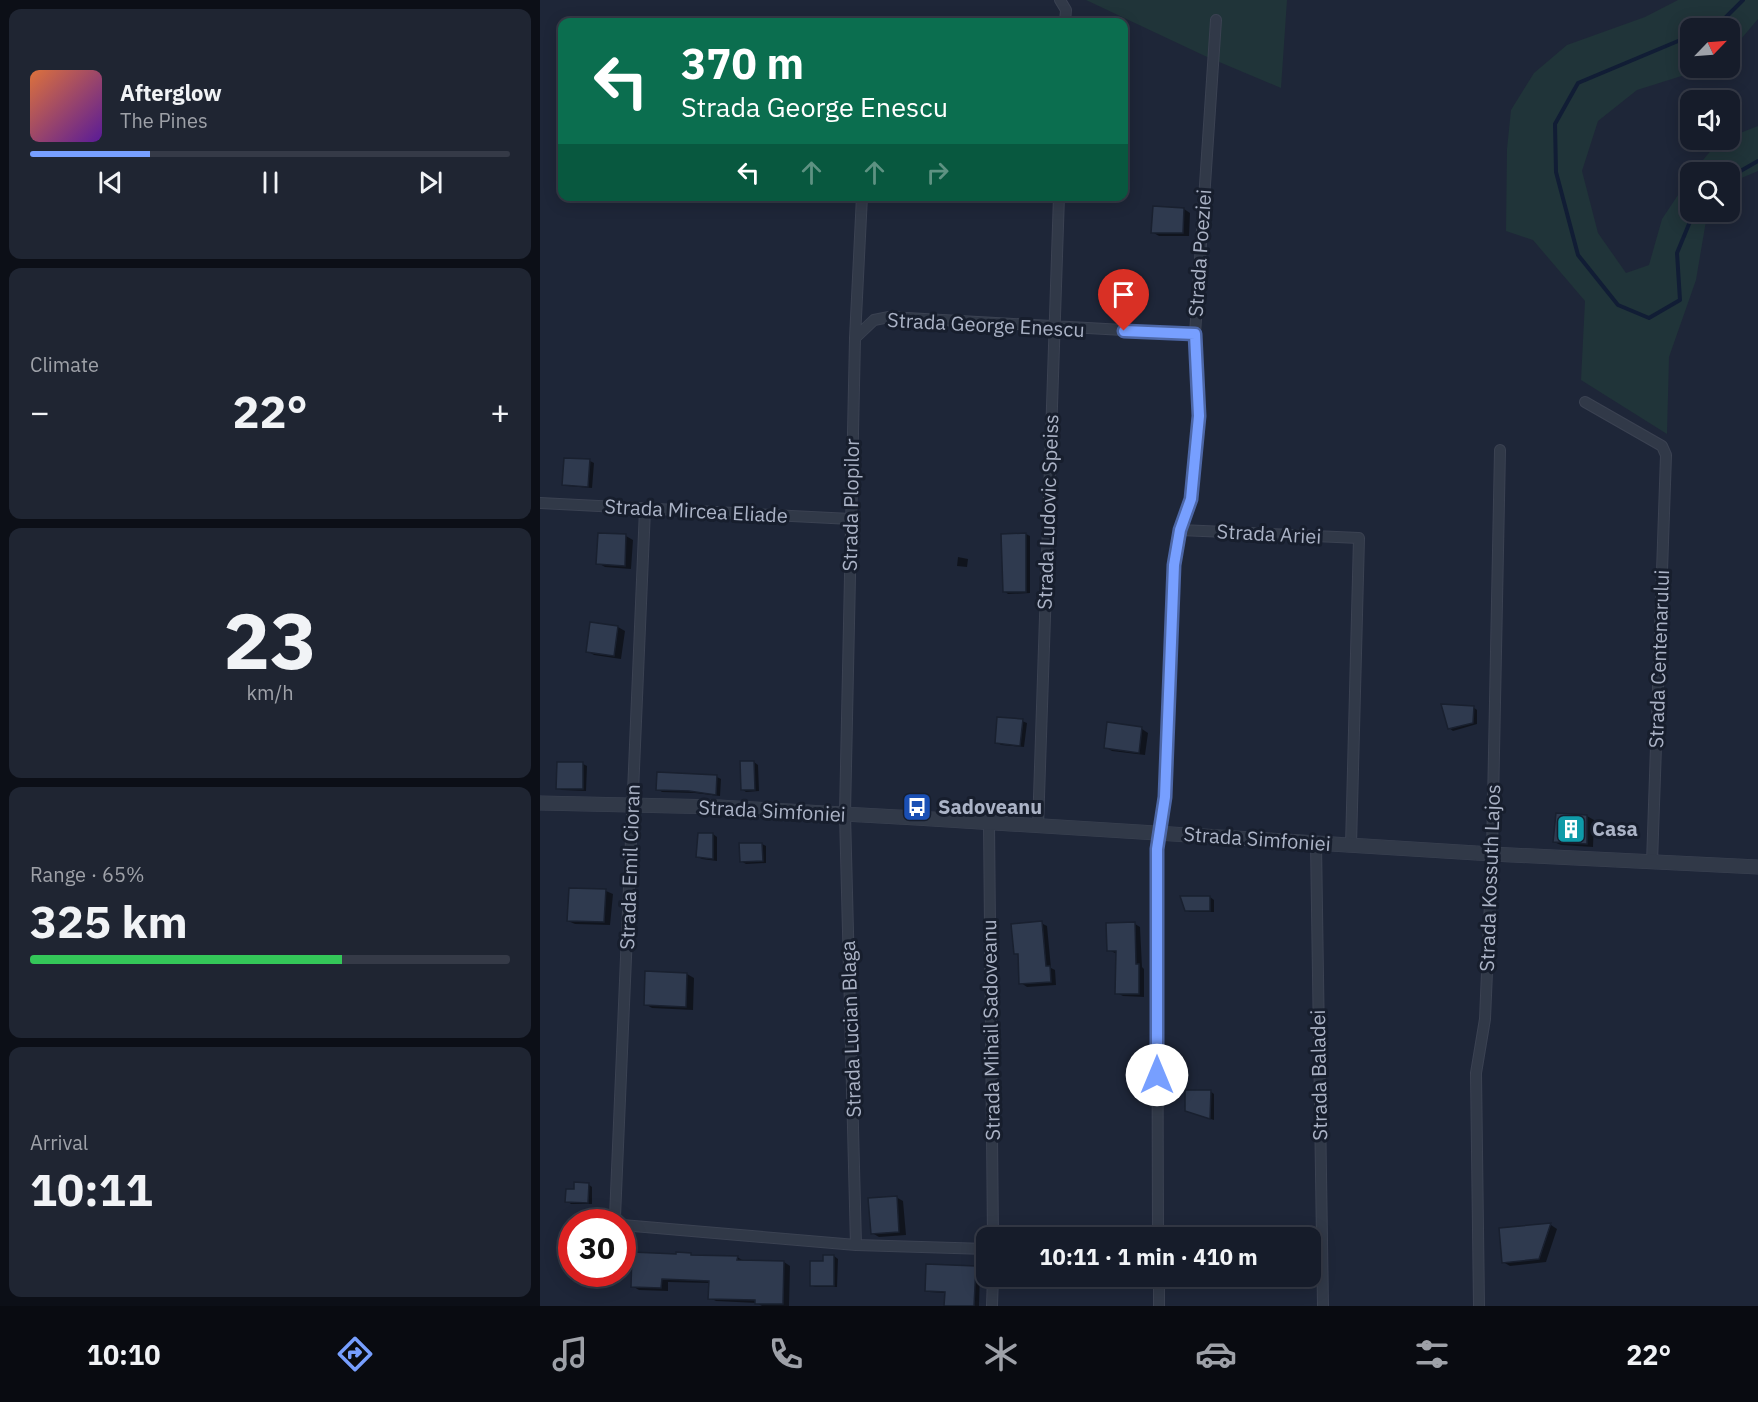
<!DOCTYPE html>
<meta charset="utf-8">
<style>
body{margin:0;font-family:"IBM Plex Sans",sans-serif;background:#1f2532;color:#f1f3f6;height:100vh;display:flex;flex-direction:column;font-size:22px;white-space:nowrap}
*{box-sizing:border-box;margin:0}
p{font-size:20px;color:#9ea1a8}
.icon{flex:none;width:33px;height:33px;fill:none;stroke:currentColor;stroke-width:2;stroke-linecap:round;stroke-linejoin:round}
.map{position:relative;flex:1;overflow:hidden}
.sheet{display:flex;flex-direction:column;gap:9px;padding:9px;background:#0c0f17;width:540px}
.sheet>*{flex:none}
.guide{position:absolute;left:18px;top:18px;width:570px;height:183px;border-radius:12px;box-shadow:0 3px 15px #0003,0 0 0 2px #353a47;background:#0b6e4f;color:#fff;overflow:hidden}
.needle{width:39px;rotate:65deg}
.fabs{position:absolute;left:1140px;top:18px;display:grid;gap:12px}
.fabs a{display:grid;place-items:center;width:60px;height:60px;border-radius:12px;background:#161c2a;box-shadow:0 3px 15px #0003,0 0 0 2px #353a47;font-size:30px}
.speed{position:absolute;left:18px;top:1209px;display:flex;gap:12px;font-size:30px;font-weight:700;text-align:center}
.speed>*{display:grid;place-content:center;width:78px;height:78px;border-radius:50%;background:#161c2a;box-shadow:0 3px 15px #0003,0 0 0 2px #353a47;line-height:1}
.speed .limit{border:9px solid #d22;background:#fff;color:#111}
.pin{position:absolute;display:grid;place-items:center;width:51px;height:51px;color:#fff;margin:-62px -26px;border-radius:50% 50% 50% 0;rotate:-45deg;box-shadow:0 0 6px #0007}
.pin .icon{rotate:45deg}
.me{position:absolute;width:66px;margin:-33px;rotate:0deg;stroke-linejoin:round;filter:drop-shadow(0 0 4px #0008)}
.turn{display:flex;align-items:center;gap:21px;height:126px;padding:0 24px;font-size:27px}
.turn .icon{width:78px;height:78px;stroke-width:2.5}
.turn b{display:block;font-size:42px;line-height:51px}
.lanes{display:flex;align-items:center;height:57px;padding:0 24px;background:#0003;justify-content:center;gap:30px;direction:ltr}
.lanes .off{opacity:.35}
.big{font-size:45px;font-weight:800;line-height:1.1}
.sheet .tile{flex:1;display:flex;flex-direction:column;justify-content:center;gap:9px;min-width:0;padding:0 21px;border-radius:12px;background:#1f2532}
.sheet .dial{align-items:center;gap:0}
.dial b{font-size:78px;line-height:1}
.song{display:flex;align-items:center;gap:18px}
.cover{width:72px;height:72px;border-radius:9px;background:linear-gradient(135deg,hsl(20 70% 55%),hsl(270 70% 35%))}
.played{height:6px;border-radius:3px;background:linear-gradient(90deg,#779fff 25%,#353a47 25%)}
.keys{display:flex;justify-content:space-around;direction:ltr}
.heat{display:flex;justify-content:space-between;align-items:center;font-size:33px;direction:ltr}
.charge{height:9px;border-radius:4px;background:linear-gradient(90deg,#34c759 65%,#353a47 0)}
.trip{position:absolute;left:436px;top:1227px;width:345px;height:60px;border-radius:12px;background:#161c2a;box-shadow:0 3px 15px #0003,0 0 0 2px #353a47;font-weight:800;line-height:60px;text-align:center}
.tab-bar{display:flex;height:96px;justify-content:space-around;align-items:center;background:#090b11;color:#9ea1a8}
.tab-bar .icon{width:42px;height:42px}
.tab-bar .active{color:#779fff}
.tab-bar b{font-size:27px;color:#f1f3f6}
main{display:flex;flex:1;min-height:0}
.map>svg:first-child{display:block}
.green{fill:#203439}
.shadow{fill:#0007}
.lines{fill:none;stroke-linecap:round;stroke-linejoin:round}
.stream{stroke:#111d35;stroke-width:4}
.building{fill:#2f3a4f;stroke:#19202f;stroke-width:1.5}
.minor-casing{stroke:#3b4252;stroke-width:12}
.tertiary-casing{stroke:#3b4252;stroke-width:15}
.minor{stroke:#313948;stroke-width:10}
.tertiary{stroke:#313948;stroke-width:14}
.route-casing{stroke:#4d67a6;stroke-width:15}
.route{stroke:#779fff;stroke-width:10}
.labels{text-anchor:middle;stroke-width:6;stroke-linejoin:round;paint-order:stroke}
.street-label{font-size:20px;fill:#abb3c6;stroke:#171e2d}
.poi-label{font-size:20px;font-weight:bold;fill:#abb3c6;stroke:#171e2d;text-anchor:start}
</style>
<main>
<section class="sheet">
<div class="tile">
<div class="song"><i class="cover"></i><div><b>Afterglow</b><p>The Pines</p></div></div>
<div class="played"></div>
<div class="keys"><svg class="icon" aria-label="previous" viewBox="0 0 24 24"><path d="M18 5L8 12l10 7zM5 5v14"/></svg><svg class="icon" aria-label="pause" viewBox="0 0 24 24"><path d="M8 5v14M16 5v14"/></svg><svg class="icon" aria-label="next" viewBox="0 0 24 24"><path d="M6 5l10 7-10 7zM19 5v14"/></svg></div>
</div>
<div class="tile"><p>Climate</p>
<div class="heat"><a>−</a><b class="big">22°</b><a>+</a></div>
</div>
<div class="tile dial"><b>23</b><p>km/h</p></div>
<div class="tile"><p>Range · 65%</p><b class="big">325 km</b><div class="charge"></div></div>
<div class="tile"><p>Arrival</p><b class="big">10:11</b></div>
</section>
<div class="map">
<svg width="1218" height="1306" viewBox="0 0 1218 1306">
<rect width="100%" height="100%" fill="#1e2638"/>
<path class="green" d="M 546,0 L 747,0 L 741,88 L 665,56 Z
M 1138,0 L 1218,0 L 1218,19 L 1190,52 L 1190,28 L 1150,28 L 1150,68 L 1167,68 L 1097,90 L 1058,121 L 1042,171 L 1058,233 L 1086,273 L 1109,265 L 1122,219 L 1150,177 L 1150,212 L 1170,212 L 1167,215 L 1156,280 L 1129,357 L 1127,434 L 1041,380 L 1045,301 L 993,240 L 966,231 L 967,149 L 971,110 L 994,73 L 1027,45 L 1105,17 Z
M 1218,126 L 1218,171 L 1199,179 L 1190,190 L 1190,172 L 1153,172 L 1178,142 L 1190,140 L 1190,137 Z"/>
<path class="shadow" d="M 644,209 L 650,213 L 649,236 L 619,236 L 612,232 Z
M 50,461 L 54,463 L 52,488 L 28,486 L 24,484 Z
M 486,534 L 490,536 L 490,593 L 468,594 L 464,591 Z
M 86,536 L 93,540 L 91,569 L 65,567 L 58,563 Z
M 418,557 L 428,559 L 427,567 L 417,566 Z
M 51,623 L 78,627 L 85,631 L 81,659 L 54,655 L 47,651 Z
M 933,707 L 937,710 L 937,724 L 913,731 L 909,728 Z
M 482,721 L 487,723 L 484,747 L 461,745 L 457,742 Z
M 602,729 L 608,733 L 605,755 L 572,751 L 565,747 Z
M 214,762 L 218,765 L 219,791 L 206,792 L 202,789 Z
M 18,763 L 43,764 L 47,766 L 46,791 L 22,790 L 17,788 Z
M 177,777 L 181,779 L 180,796 L 155,793 L 122,792 L 118,789 Z
M 1047,816 L 1054,820 L 1053,847 L 1021,845 L 1014,842 Z
M 173,834 L 177,837 L 177,861 L 162,859 L 158,857 Z
M 222,844 L 226,846 L 226,863 L 206,864 L 201,861 Z
M 30,889 L 66,891 L 73,894 L 70,925 L 35,924 L 28,921 Z
M 670,897 L 674,900 L 674,912 L 650,912 L 646,910 Z
M 501,923 L 507,926 L 511,968 L 515,970 L 516,985 L 487,987 L 481,983 L 479,955 L 475,953 Z
M 595,924 L 600,927 L 602,967 L 604,969 L 604,997 L 583,996 L 577,993 L 577,954 L 569,950 Z
M 147,974 L 154,978 L 153,1010 L 112,1008 L 105,1004 Z
M 670,1091 L 674,1094 L 674,1120 L 651,1113 Z
M 48,1184 L 52,1187 L 52,1204 L 31,1204 L 27,1201 L 35,1190 Z
M 356,1197 L 363,1201 L 366,1235 L 339,1237 L 332,1233 Z
M 1011,1225 L 1017,1229 L 1006,1262 L 970,1266 L 963,1262 L 960,1229 Z
M 150,1254 L 153,1256 L 197,1257 L 204,1261 L 244,1262 L 250,1266 L 249,1306 L 222,1306 L 217,1303 L 176,1301 L 170,1298 L 170,1283 L 128,1282 L 128,1291 L 99,1290 L 92,1286 Z
M 294,1256 L 298,1259 L 297,1287 L 275,1287 L 271,1285 L 284,1263 Z
M 436,1267 L 440,1270 L 439,1306 L 406,1306 L 406,1293 L 390,1292 L 386,1290 Z"/>
<g class="lines">
<path class="stream" d="M 1168,28 L 1179,24 L 1203,0
M 1150,36 L 1038,83 L 1015,124 L 1016,172 L 1038,255 L 1078,305 L 1109,318 L 1140,300 L 1137,253 L 1154,212
M 1190,177 L 1218,161"/>
</g>
<path class="building" d="M 613,206 L 644,208 L 643,233 L 611,233 Z
M 24,458 L 50,459 L 48,487 L 22,485 Z
M 58,533 L 86,534 L 85,566 L 56,564 Z
M 486,533 L 486,592 L 463,592 L 461,534 Z
M 50,622 L 78,626 L 74,656 L 46,652 Z
M 901,704 L 934,706 L 933,723 L 908,729 Z
M 457,717 L 483,719 L 480,746 L 455,743 Z
M 567,722 L 602,727 L 599,753 L 564,748 Z
M 200,761 L 214,761 L 215,790 L 201,790 Z
M 17,762 L 43,762 L 43,789 L 16,789 Z
M 117,772 L 177,775 L 176,795 L 149,791 L 116,790 Z
M 1016,813 L 1047,815 L 1047,844 L 1013,842 Z
M 158,833 L 173,833 L 173,859 L 156,857 Z
M 199,843 L 222,843 L 223,861 L 200,862 Z
M 29,888 L 66,889 L 64,922 L 27,921 Z
M 640,896 L 670,896 L 670,911 L 645,911 Z
M 502,921 L 506,966 L 510,966 L 511,982 L 479,984 L 478,954 L 474,954 L 471,924 Z
M 595,922 L 596,964 L 599,964 L 599,994 L 575,994 L 576,951 L 567,951 L 566,923 Z
M 105,971 L 147,973 L 146,1007 L 104,1005 Z
M 645,1090 L 671,1090 L 670,1119 L 645,1111 Z
M 34,1182 L 49,1183 L 48,1203 L 25,1202 L 26,1189 L 34,1189 Z
M 357,1196 L 359,1232 L 331,1234 L 328,1198 Z
M 1011,1223 L 999,1259 L 962,1263 L 959,1228 Z
M 92,1252 L 136,1254 L 136,1252 L 151,1253 L 151,1255 L 198,1256 L 197,1260 L 244,1261 L 243,1304 L 215,1304 L 215,1300 L 168,1299 L 169,1281 L 122,1279 L 121,1288 L 91,1287 Z
M 283,1255 L 294,1255 L 294,1286 L 270,1286 L 270,1261 L 283,1261 Z
M 386,1264 L 436,1266 L 434,1306 L 404,1306 L 405,1292 L 385,1291 Z"/>
<g class="lines">
<g class="minor-casing">
<path id="minor" d="M 520,0 L 526,10 L 525,22
M 315,338 L 334,320 L 349,317 L 655,334
M 1045,402 L 1122,446 L 1126,455 L 1112,863
M 0,503 L 311,519
M 640,530 L 819,538 L 811,846
M 449,823 L 453,1238
M 498,827 L 519,196
M 776,843 L 783,1306
M 80,1222 L 75,1217 L 105,509
M 82,1225 L 316,1245 L 447,1249
M 618,1238 L 617,849 L 625,797 L 634,565 L 640,530 L 651,499 L 659,416 L 655,334 L 676,20
M 316,1245 L 305,814 L 315,338 L 322,196
M 619,1276 L 619,1306
M 452,1306 L 453,1276
M 939,1306 L 936,1073 L 945,1019 L 952,854 L 960,450"/>
</g>
<g class="tertiary-casing">
<path id="tertiary" d="M 0,803 L 179,807 L 376,818 L 952,854 L 1218,867"/>
</g>
<use href="#minor" class="minor"/>
<use href="#tertiary" class="tertiary"/>
</g>
<g class="lines">
<g class="route-casing">
<path id="route" d="M 584,331 L 655,334 L 659,416 L 651,499 L 640,530 L 634,565 L 625,797 L 617,849 L 617,1075"/>
</g>
<use href="#route" class="route"/>
</g>
<defs>
<g id="bus-square" transform="scale(1.5)"><rect x="-9" y="-9" width="18" height="18" rx="4" fill="#1a4fb4" stroke="#171e2d"/><path d="M-5-6H5V4H4V6H2V4H-2V6H-4V4H-5ZM-3.5-4V0h7V-4ZM-3.5 1.2v1.5H-2V1.2ZM2 1.2v1.5H3.5V1.2Z" fill="#fff"/></g>
<g id="building-square" transform="scale(1.5)"><rect x="-9" y="-9" width="18" height="18" rx="4" fill="#0f9aa8" stroke="#171e2d"/><path d="M-4-6H4V6H1V3H-1V6H-4ZM-2.5-4.3h1.7v1.8h-1.7ZM.8-4.3h1.7v1.8H.8ZM-2.5-1h1.7V.8h-1.7ZM.8-1h1.7V.8H.8Z" fill="#fff"/></g>
</defs>
<g fill-rule="evenodd">
<use href="#bus-square" x="377" y="807"/>
<use href="#building-square" x="1031" y="829"/>
</g>
<g class="labels">
<g class="street-label">
<text transform="translate(660 253) rotate(-86)" y="7">Strada Poeziei</text>
<text transform="translate(446 325) rotate(3)" y="7">Strada George Enescu</text>
<text transform="translate(311 505) rotate(-89)" y="7">Strada Plopilor</text>
<text transform="translate(156 511) rotate(3)" y="7">Strada Mircea Eliade</text>
<text transform="translate(508 512) rotate(-88)" y="7">Strada Ludovic Speiss</text>
<text transform="translate(729 534) rotate(3)" y="7">Strada Ariei</text>
<text transform="translate(1119 659) rotate(-88)" y="7">Strada Centenarului</text>
<text transform="translate(232 811) rotate(3)" y="7">Strada Simfoniei</text>
<text transform="translate(717 839) rotate(4)" y="7">Strada Simfoniei</text>
<text transform="translate(90 867) rotate(-88)" y="7">Strada Emil Cioran</text>
<text transform="translate(950 878) rotate(-88)" y="7">Strada Kossuth Lajos</text>
<text transform="translate(311 1029) rotate(-92)" y="7">Strada Lucian Blaga</text>
<text transform="translate(451 1030) rotate(-91)" y="7">Strada Mihail Sadoveanu</text>
<text transform="translate(779 1075) rotate(-91)" y="7">Strada Baladei</text>
</g>
<g class="poi-label">
<text x="398" y="814">Sadoveanu</text>
<text x="1052" y="836">Casa</text>
</g>
</g>
</svg>
<div class="fabs">
<a><svg class="needle" viewBox="-14 -14 28 28"><path d="M0-13l5 13h-10z" fill="#e53935"/><path d="M0 13l5-13h-10z" fill="#9ea1a8"/></svg></a>
<a><svg class="icon" aria-label="sound" viewBox="0 0 24 24"><path d="M4 9h4l5-4v14l-5-4H4zM17 9q2 3 0 6"/></svg></a>
<a><svg class="icon" aria-label="search" viewBox="0 0 24 24"><circle cx="10" cy="10" r="6"/><path d="M15 15l6 6"/></svg></a>
</div>
<div class="speed"><div class="limit">30</div></div>
<div class="pin" style="left:584px;top:331px;background:#d93025"><svg class="icon" aria-label="arrive" viewBox="0 0 24 24"><path d="M6 21V4h12l-3 4 3 4H6"/></svg></div>
<svg class="me" style="left:617px;top:1075px" viewBox="-20 -20 40 40"><circle r="19" fill="#fff"/><path d="M0-13L10 11 0 6-10 11z" fill="#779fff"/></svg>
<div class="trip">10:11 · 1 min · 410 m</div>
<div class="guide">
<div class="turn"><svg class="icon" aria-label="left" viewBox="0 0 24 24"><path d="M17 20v-9H6M10 6l-5 5 5 5"/></svg><div><b>370 m</b>Strada George Enescu</div></div>
<div class="lanes"><svg class="icon" aria-label="left" viewBox="0 0 24 24"><path d="M17 20v-9H6M10 6l-5 5 5 5"/></svg><svg class="icon off" aria-label="ahead" viewBox="0 0 24 24"><path d="M12 20V5M6 11l6-6 6 6"/></svg><svg class="icon off" aria-label="ahead" viewBox="0 0 24 24"><path d="M12 20V5M6 11l6-6 6 6"/></svg><svg class="icon off" aria-label="right" viewBox="0 0 24 24"><path d="M7 20v-9h11M14 6l5 5-5 5"/></svg></div>
</div>
</div>
</main>
<nav class="tab-bar">
<b>10:10</b>
<svg class="icon active" aria-label="directions" viewBox="0 0 24 24"><path d="M12 3l9 9-9 9-9-9zM9 14v-3h6M13 9l2 2-2 2"/></svg>
<svg class="icon" aria-label="music" viewBox="0 0 24 24"><path d="M9 18V5l10-2v13"/><circle cx="6" cy="18" r="3"/><circle cx="16" cy="16" r="3"/></svg>
<svg class="icon" aria-label="phone" viewBox="0 0 24 24"><path d="M5 4h4l2 5-3 2q2 4 5 5l2-3 5 2v4C11 20 4 13 5 4z"/></svg>
<svg class="icon" aria-label="climate" viewBox="0 0 24 24"><path d="M12 3v18M4 7l16 10M4 17L20 7"/></svg>
<svg class="icon" aria-label="car" viewBox="0 0 24 24"><path d="M5 17H2v-5l4-1 3-4h7l3 4 3 1v5h-3M9 17h6M6 11h13"/><circle cx="7" cy="17" r="2"/><circle cx="17" cy="17" r="2"/></svg>
<svg class="icon" aria-label="filters" viewBox="0 0 24 24"><path d="M4 7h16M4 17h16"/><circle cx="9" cy="7" r="2"/><circle cx="15" cy="17" r="2"/></svg>
<b>22°</b>
</nav>
